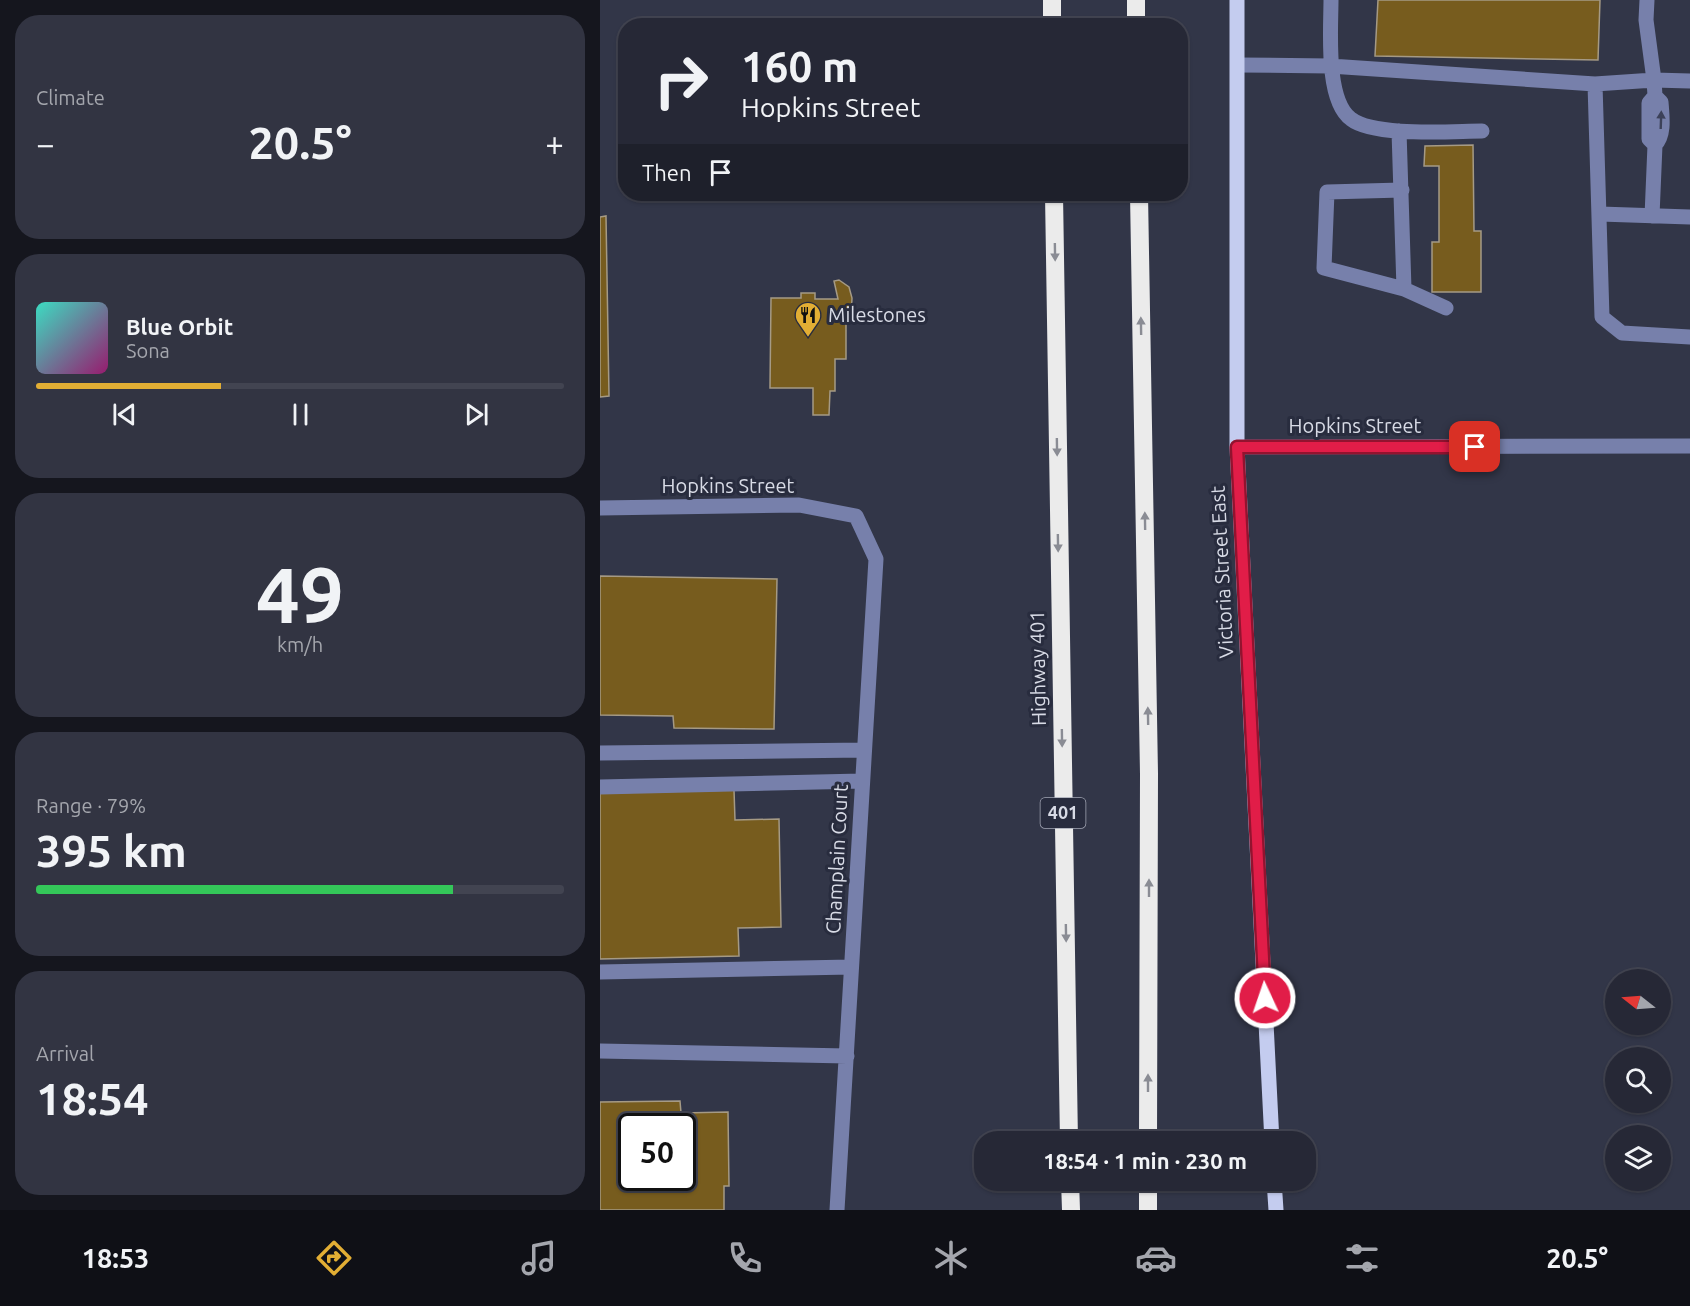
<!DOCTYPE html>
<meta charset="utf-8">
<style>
body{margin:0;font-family:Ubuntu,sans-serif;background:#323442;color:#f1f3f6;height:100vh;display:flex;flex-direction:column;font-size:22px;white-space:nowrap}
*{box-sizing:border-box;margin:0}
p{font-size:20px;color:#a4a6ad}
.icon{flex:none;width:33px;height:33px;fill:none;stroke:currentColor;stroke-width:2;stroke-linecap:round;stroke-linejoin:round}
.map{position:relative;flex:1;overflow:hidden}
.drawer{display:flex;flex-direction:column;gap:15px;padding:15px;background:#15161e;width:600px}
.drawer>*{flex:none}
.hud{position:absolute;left:18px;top:18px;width:570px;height:183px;border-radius:24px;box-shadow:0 2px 4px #0004,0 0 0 2px #424451;background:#262836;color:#f1f3f6;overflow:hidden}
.needle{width:39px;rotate:287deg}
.fabs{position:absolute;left:1005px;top:969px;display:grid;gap:12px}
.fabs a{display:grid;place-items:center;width:66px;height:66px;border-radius:50%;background:#262836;box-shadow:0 2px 4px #0004,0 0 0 2px #424451;font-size:30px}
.speed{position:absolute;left:18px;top:1113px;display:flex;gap:12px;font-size:30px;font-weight:700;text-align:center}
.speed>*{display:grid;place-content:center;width:78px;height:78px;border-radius:50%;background:#262836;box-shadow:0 2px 4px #0004,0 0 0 2px #424451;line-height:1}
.speed .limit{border:3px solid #111;border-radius:9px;background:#fff;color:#111}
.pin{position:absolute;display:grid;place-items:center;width:51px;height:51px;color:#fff;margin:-26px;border-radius:12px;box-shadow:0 3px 9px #0006}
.me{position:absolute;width:66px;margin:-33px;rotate:357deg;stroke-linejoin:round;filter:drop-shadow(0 0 4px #0008)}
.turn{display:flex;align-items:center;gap:21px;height:126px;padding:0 24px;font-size:27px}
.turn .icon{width:78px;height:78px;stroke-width:2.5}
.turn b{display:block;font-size:42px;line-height:51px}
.then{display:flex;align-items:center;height:57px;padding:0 24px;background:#0003;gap:12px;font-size:22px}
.big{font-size:45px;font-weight:700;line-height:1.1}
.drawer .tile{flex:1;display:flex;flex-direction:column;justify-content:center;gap:9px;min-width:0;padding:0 21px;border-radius:24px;background:#323442}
.drawer .dial{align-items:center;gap:0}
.dial b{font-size:78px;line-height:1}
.song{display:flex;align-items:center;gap:18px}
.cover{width:72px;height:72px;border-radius:9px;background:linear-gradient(135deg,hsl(170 70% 55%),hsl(320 70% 35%))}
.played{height:6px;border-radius:3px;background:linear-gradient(90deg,#e2ae34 35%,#424451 35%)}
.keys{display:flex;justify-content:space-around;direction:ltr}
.heat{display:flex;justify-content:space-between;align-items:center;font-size:33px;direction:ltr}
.charge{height:9px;border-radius:4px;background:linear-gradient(90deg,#34c759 79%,#424451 0)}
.trip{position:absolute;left:374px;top:1131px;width:342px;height:60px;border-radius:24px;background:#262836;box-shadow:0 2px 4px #0004,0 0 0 2px #424451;font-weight:700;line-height:60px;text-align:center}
.dock{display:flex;height:96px;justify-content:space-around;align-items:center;background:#0f1016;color:#a4a6ad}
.dock .icon{width:42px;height:42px}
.dock .active{color:#e2ae34}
.dock b{font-size:27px;color:#f1f3f6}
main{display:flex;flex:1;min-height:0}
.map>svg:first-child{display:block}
.building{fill:#775c1e;stroke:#a59a85;stroke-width:1.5;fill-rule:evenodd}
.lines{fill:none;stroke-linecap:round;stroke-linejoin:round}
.minor{stroke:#7780ab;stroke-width:15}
.major{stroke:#c4ccef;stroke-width:15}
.highway{stroke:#ebebeb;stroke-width:18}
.oneway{fill:#3c4159}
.oneway2{fill:#8a8c94}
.route-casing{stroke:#92132f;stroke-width:15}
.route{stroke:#e11d48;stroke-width:10}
.labels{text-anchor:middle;stroke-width:6;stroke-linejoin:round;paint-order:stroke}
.shield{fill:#282c3e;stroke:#a3a6b4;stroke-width:1.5}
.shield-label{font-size:18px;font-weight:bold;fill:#d8dbe6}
.poi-label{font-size:20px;fill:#d8dbe6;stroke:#282c3e;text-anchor:start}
.street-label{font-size:20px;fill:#d8dbe6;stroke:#282c3e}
</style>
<main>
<section class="drawer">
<div class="tile"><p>Climate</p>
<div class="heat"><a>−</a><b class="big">20.5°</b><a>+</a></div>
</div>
<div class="tile">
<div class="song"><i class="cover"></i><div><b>Blue Orbit</b><p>Sona</p></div></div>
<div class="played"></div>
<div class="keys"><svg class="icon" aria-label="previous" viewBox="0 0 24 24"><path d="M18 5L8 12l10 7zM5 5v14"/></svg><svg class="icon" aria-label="pause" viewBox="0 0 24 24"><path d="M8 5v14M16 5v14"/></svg><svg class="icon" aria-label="next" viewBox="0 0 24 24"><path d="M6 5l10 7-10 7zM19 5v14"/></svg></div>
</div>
<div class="tile dial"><b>49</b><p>km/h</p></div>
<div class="tile"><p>Range · 79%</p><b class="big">395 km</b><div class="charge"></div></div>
<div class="tile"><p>Arrival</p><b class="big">18:54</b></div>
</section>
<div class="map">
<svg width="1090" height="1210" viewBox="0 0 1090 1210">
<rect width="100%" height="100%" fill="#323648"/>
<path class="building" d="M 778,0 L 1000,0 L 998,60 L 775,56 Z
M 873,145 L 874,231 L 881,231 L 881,292 L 832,292 L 832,242 L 839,242 L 839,166 L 824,166 L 825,146 Z
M 6,216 L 9,396 L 0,397 L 0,217 Z
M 239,280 L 249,287 L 252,298 L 251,318 L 246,318 L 246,359 L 235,359 L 235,391 L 230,391 L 229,415 L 213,415 L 213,388 L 170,388 L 171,298 L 201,298 L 201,293 L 215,293 L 215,299 L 238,299 L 234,281 Z
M 0,576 L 177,579 L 174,729 L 74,728 L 73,716 L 0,715 Z
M 134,790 L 135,820 L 179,819 L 181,927 L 138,928 L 139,956 L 0,959 L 0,793 Z
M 80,1101 L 81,1113 L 128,1112 L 129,1186 L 124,1186 L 124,1210 L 0,1210 L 0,1102 ZM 32,1126 L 82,1126 L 82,1178 L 32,1178 Z"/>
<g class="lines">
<path class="minor" d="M 731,0 C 731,29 725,100 751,119 C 774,137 852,131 882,131
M 1047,0 L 1046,20 L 1054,80 L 1055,96 L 1049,103 L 1049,139 L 1055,145
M 638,65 L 730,66 L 995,84 L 1054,80 L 1090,81
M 995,84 L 1002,317 L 1022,333 L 1090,337
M 799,131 L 804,289 L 724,268 L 727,192 L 802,190
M 1000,214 L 1090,217
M 1052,216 L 1055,145 C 1065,135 1062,116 1061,102 L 1055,96
M 804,289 L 846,308
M 637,447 L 1090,446
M 0,508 L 199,505 L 256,516 L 276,559 L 237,1210
M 0,753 L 264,750
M 0,787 L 262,781
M 0,972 L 251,967
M 0,1051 L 247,1056"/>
<path class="major" d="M 637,0 L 637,447 L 672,1142
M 674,1180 L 676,1210"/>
<path class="highway" d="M 452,0 L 452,26
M 536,0 L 536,26
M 454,194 L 469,1142
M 539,194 L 549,774 L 548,1142
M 470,1180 L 471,1210
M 548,1210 L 548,1180"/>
</g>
<defs><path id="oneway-solid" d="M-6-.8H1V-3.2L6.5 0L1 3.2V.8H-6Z" transform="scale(1.5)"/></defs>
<use class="oneway" href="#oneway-solid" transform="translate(1061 120) rotate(-88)"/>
<g class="oneway2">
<use href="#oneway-solid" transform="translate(455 252) rotate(89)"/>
<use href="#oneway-solid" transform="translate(541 326) rotate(-91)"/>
<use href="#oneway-solid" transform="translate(457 447) rotate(89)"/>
<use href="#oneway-solid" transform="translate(545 521) rotate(-91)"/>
<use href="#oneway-solid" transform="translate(458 543) rotate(89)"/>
<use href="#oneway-solid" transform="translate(548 716) rotate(-91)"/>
<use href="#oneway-solid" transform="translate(462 738) rotate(89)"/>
<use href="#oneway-solid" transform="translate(549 888) rotate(-90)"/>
<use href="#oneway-solid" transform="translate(466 933) rotate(89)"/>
<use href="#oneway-solid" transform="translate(548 1083) rotate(-90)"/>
</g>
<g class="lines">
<g class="route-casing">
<path id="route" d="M 665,998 L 637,447 L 875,447"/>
</g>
<use href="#route" class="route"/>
</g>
<defs>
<g id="restaurant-pin" transform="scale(1.35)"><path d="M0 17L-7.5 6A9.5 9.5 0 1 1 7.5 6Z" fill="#e2ae34" stroke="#282c3e"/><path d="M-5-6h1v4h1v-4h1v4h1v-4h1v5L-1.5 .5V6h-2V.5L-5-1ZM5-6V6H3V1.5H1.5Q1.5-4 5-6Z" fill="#111"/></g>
</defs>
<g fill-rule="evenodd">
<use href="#restaurant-pin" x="208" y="315"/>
</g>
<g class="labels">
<rect class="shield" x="440.5" y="798" width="45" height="30" rx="4.5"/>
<g class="shield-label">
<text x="463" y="819">401</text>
</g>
<g class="poi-label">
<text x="228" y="322">Milestones</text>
</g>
<g class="street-label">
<text x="755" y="433">Hopkins Street</text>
<text x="128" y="493">Hopkins Street</text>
<text transform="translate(622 572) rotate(-93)" y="7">Victoria Street East</text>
<text transform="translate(438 668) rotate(-91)" y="7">Highway 401</text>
<text transform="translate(237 859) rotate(-87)" y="7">Champlain Court</text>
</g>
</g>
</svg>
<div class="fabs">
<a><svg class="needle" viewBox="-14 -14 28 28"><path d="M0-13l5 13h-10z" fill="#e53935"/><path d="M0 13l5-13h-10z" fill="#a4a6ad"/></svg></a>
<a><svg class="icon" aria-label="search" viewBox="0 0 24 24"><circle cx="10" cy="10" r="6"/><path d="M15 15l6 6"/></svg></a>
<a><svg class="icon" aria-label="layers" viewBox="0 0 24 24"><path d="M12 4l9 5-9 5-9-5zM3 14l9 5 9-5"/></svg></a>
</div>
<div class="speed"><div class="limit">50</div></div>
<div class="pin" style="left:875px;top:447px;background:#d93025"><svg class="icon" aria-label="arrive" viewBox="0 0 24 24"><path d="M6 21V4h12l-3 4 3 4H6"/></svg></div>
<svg class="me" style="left:665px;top:998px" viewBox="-20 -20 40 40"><circle r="17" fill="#e11d48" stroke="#fff" stroke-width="3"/><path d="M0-11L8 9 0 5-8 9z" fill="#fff"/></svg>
<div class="trip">18:54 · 1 min · 230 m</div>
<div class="hud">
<div class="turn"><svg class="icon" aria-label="right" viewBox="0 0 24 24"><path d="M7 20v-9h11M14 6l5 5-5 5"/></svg><div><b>160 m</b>Hopkins Street</div></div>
<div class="then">Then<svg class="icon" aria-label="arrive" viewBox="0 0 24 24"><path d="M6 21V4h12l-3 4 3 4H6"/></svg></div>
</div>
</div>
</main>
<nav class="dock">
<b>18:53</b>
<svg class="icon active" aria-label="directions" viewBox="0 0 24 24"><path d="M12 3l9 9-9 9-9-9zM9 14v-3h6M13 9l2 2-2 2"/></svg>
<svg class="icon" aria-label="music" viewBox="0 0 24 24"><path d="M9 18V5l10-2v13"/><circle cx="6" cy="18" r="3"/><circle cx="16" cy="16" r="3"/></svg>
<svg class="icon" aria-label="phone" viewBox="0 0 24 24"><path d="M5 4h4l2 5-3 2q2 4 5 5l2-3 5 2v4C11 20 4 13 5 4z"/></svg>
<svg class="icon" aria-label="climate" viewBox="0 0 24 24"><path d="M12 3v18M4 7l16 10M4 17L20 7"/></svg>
<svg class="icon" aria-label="car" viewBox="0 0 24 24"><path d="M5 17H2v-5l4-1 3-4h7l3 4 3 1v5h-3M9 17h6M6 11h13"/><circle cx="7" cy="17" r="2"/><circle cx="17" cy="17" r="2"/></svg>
<svg class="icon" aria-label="filters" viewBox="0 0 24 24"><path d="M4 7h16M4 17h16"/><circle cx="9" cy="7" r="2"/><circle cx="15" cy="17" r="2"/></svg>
<b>20.5°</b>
</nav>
